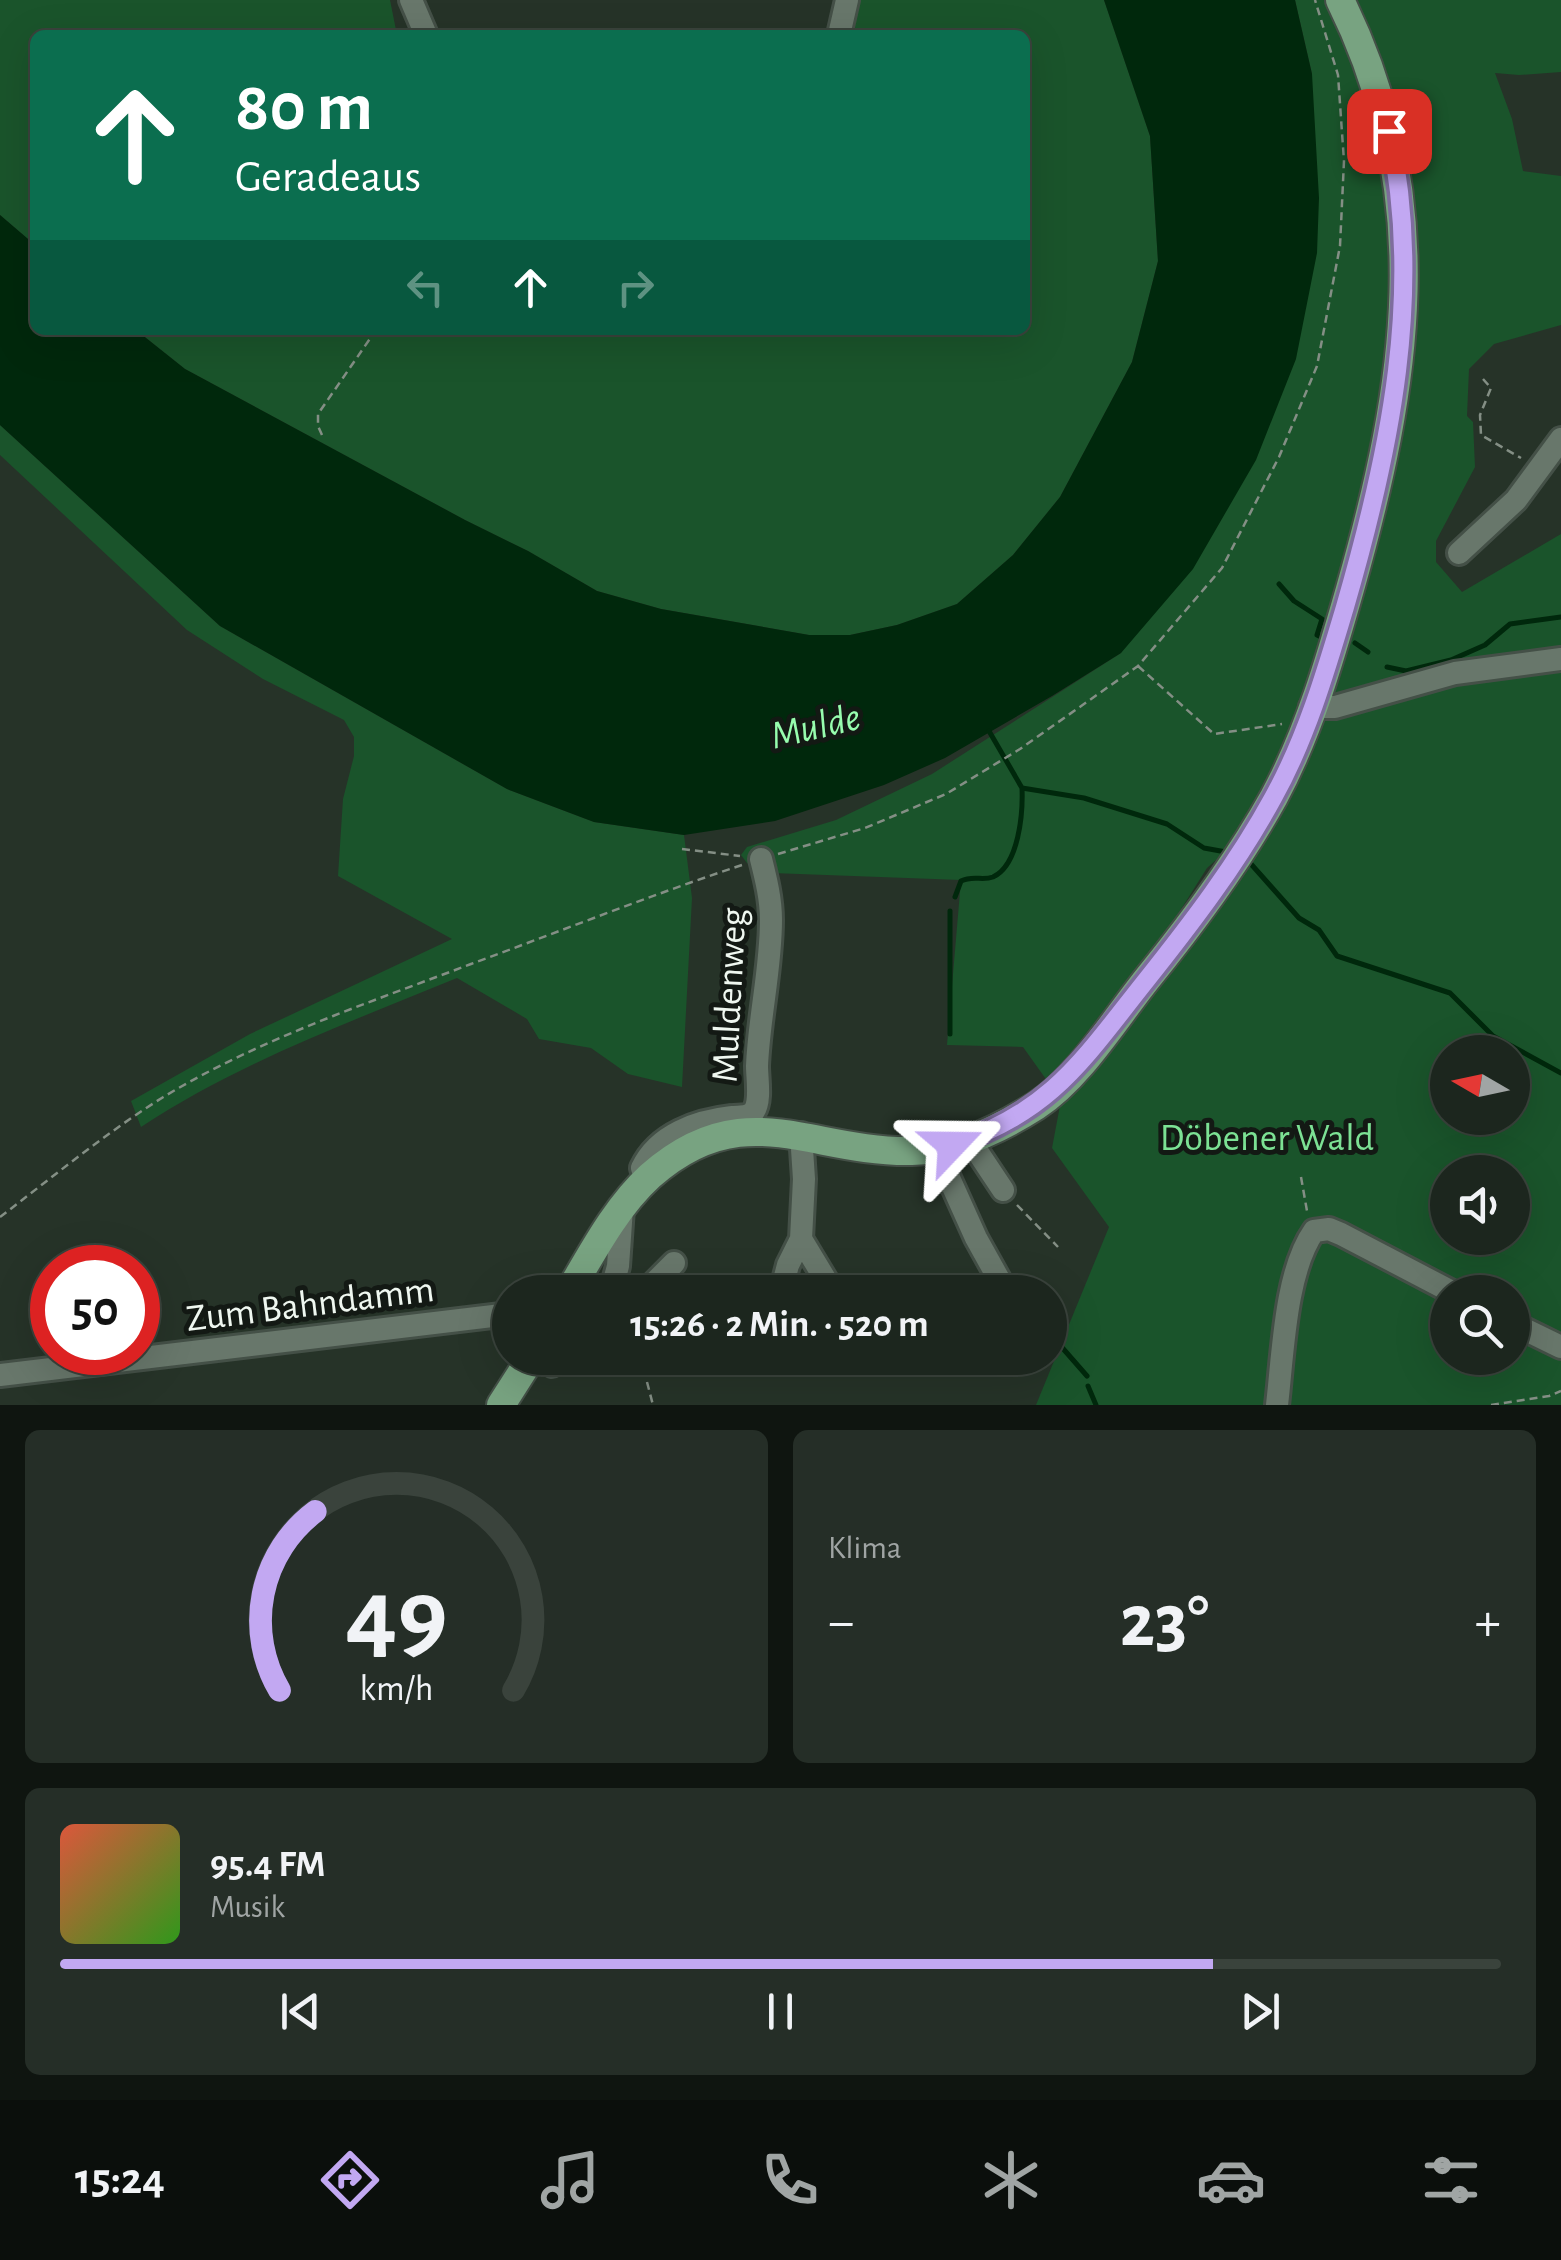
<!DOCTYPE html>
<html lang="de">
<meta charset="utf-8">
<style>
body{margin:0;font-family:"Alegreya Sans",sans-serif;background:#252e27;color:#f1f3f6;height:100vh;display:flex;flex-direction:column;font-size:38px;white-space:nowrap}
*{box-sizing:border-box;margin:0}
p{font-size:32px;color:#a0a5a4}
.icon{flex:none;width:55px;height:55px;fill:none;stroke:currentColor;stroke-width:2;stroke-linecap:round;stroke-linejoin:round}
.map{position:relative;height:1405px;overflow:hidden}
.sheet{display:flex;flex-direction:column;gap:25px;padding:25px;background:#0f1510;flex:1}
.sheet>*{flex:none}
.guide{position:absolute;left:30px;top:30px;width:1000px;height:305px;border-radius:15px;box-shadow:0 10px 40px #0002,0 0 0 2px #3a433c;background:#0b6e4f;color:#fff;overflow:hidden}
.needle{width:65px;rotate:279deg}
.buttons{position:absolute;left:1430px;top:1035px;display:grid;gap:20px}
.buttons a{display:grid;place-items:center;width:100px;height:100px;border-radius:50%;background:#1c261e;box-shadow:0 10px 40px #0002,0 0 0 2px #3a433c;font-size:50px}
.speed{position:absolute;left:30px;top:1245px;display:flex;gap:20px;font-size:50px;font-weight:700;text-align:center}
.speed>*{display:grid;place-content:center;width:130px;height:130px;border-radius:50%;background:#1c261e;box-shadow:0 10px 40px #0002,0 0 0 2px #3a433c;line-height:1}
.speed .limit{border:15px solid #d22;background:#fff;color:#111}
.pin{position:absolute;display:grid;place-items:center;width:85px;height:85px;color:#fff;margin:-42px;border-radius:20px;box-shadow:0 5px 15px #0006}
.me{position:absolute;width:110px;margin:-55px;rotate:67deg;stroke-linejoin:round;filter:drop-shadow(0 0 8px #0008)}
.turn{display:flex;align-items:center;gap:35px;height:210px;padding:0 40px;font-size:45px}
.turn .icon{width:130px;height:130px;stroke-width:2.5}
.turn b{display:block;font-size:70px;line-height:85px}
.lanes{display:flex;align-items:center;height:95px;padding:0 40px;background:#0003;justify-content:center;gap:50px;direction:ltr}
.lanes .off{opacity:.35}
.big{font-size:75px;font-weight:700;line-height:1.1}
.sheet .widget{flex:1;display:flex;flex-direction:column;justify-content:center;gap:15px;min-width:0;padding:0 35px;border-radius:15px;background:#252e27}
.sheet .dial{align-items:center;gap:0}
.dial svg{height:260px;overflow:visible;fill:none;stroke:#3a433c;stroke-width:7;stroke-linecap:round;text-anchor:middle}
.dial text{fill:#f1f3f6;stroke:none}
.song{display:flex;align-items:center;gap:30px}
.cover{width:120px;height:120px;border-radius:15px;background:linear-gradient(135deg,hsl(10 70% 55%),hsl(110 70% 35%))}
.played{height:10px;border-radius:5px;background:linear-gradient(90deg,#c2a8f2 80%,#3a433c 80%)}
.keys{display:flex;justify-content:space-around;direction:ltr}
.heat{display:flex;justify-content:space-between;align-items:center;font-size:55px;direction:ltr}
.sheet .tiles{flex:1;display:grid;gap:25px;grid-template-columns:1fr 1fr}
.widget:last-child{grid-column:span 2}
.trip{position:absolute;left:492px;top:1275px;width:575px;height:100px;border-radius:50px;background:#1c261e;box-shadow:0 10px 40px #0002,0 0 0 2px #3a433c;font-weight:700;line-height:100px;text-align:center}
.tab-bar{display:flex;height:160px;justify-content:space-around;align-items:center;background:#0b0f0c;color:#a0a5a4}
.tab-bar .icon{width:70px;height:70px}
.tab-bar .active{color:#c2a8f2}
.tab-bar b{font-size:45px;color:#f1f3f6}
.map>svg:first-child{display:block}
.green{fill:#1a542b;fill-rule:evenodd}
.water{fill:#00280c}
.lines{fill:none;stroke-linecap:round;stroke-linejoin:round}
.stream{stroke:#00280c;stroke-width:5}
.minor-casing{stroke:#445047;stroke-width:28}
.major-casing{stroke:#445047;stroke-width:32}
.path{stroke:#848f85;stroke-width:2.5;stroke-dasharray:8 5;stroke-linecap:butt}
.minor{stroke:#68776b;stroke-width:22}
.major{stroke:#78a381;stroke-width:28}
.route-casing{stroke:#7e6d9d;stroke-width:25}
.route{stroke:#c2a8f2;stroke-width:18}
.labels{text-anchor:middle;stroke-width:10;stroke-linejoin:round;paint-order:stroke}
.street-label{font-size:38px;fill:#eff7f0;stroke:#131914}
.park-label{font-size:38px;fill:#7ce194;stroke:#131914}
.water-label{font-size:40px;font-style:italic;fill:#97fdae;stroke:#131914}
</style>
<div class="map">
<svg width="1561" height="1405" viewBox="0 0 1561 1405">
<rect width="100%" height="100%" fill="#263328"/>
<path class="green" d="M 0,0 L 390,0 L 397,35 L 35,35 L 35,245 L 0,215 Z
M 858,0 L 1104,0 L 1150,136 L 1158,261 L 1132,362 L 1060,497 L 1013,555 L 957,604 L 897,625 L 850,635 L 809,635 L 661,609 L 597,591 L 528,551 L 465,520 L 185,369 L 136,330 L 1025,330 L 1025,35 L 848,35 Z
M 1295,0 L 1324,0 L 1356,70 L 1377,132 L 1387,188 L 1392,314 L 1373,463 L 1305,707 L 1250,815 L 1224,853 L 1207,868 L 1173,922 L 1048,1082 L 1023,1047 L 947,1045 L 961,880 L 772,873 L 747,863 L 741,855 L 747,847 L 836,820 L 932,774 L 1121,653 L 1312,74 Z
M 1350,0 L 1561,0 L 1561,72 L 1519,75 L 1495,73 L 1512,119 L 1523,171 L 1561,176 L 1561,325 L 1494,344 L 1469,369 L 1467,416 L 1473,422 L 1475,467 L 1436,541 L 1436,562 L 1462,592 L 1561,534 L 1561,1405 L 1036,1405 L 1109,1227 L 1052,1148 L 1062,1095 L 1301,757 L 1412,292 ZM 1448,1052 L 1512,1052 L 1512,1118 L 1448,1118 ZM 1448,1172 L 1512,1172 L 1512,1238 L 1448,1238 ZM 1448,1292 L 1512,1292 L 1512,1358 L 1448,1358 Z
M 0,425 L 220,626 L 507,789 L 594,822 L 684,835 L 692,898 L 682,1087 L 628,1074 L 591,1048 L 539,1039 L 527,1019 L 457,978 C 348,1023 240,1062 141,1127 L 131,1101 L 250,1034 L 452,939 L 338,876 L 343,799 L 354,756 L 354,737 L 344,720 L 263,679 L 187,630 L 0,455 Z"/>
<path class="water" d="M 1104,0 L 1295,0 L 1312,74 L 1319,198 L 1317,253 L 1296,359 L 1256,460 L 1193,569 L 1121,653 L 1052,696 L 945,758 L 884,785 L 775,821 L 684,835 L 594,822 L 507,789 L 220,626 L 0,425 L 0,215 L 35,245 L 35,330 L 136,330 L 185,369 L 465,520 L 528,551 L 597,591 L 661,609 L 809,635 L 850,635 L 897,625 L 957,604 L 1013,555 L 1060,497 L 1132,362 L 1158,261 L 1150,136 Z"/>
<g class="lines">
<path class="stream" d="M 1279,584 L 1294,601 L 1322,619 L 1317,635 L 1321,637
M 1355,643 L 1368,652
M 1387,667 L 1406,671 L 1451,660 L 1485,645 L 1510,624 L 1561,617
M 989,731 L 1022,788 L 1084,798 L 1167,824 L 1204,848 L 1226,852
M 1251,864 L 1299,918 L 1319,930 L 1337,956 L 1450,993 L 1493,1036 L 1561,1073
M 955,897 L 961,881 C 973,875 982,881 993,877 C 1019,865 1023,813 1022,788
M 950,1034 L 950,911
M 1059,1344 L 1087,1376
M 1088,1386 L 1096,1405"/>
<g class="minor-casing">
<path id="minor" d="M 411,0 L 426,35
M 839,35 L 847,0
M 1459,553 L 1516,500 L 1561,439
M 1311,707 L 1335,707 L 1455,673 L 1561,659
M 801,1134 L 804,1179 L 801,1239 L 833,1292
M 969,1139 L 1003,1190
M 936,1149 L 976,1238 L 1006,1292
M 646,1180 L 642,1168 C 658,1134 697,1121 732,1117 C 739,1116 749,1118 754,1111 C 761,1101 757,1078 757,1066 C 759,1017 771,969 771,920 C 771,899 766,879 761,859
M 611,1292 L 618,1266 L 622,1208
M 645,1292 L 674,1263
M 781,1292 L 788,1265 L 801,1239
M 1512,1323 L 1561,1347
M 640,1358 L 642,1362
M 552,1365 L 561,1358
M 0,1375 L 510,1314
M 1277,1405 C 1283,1355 1285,1272 1314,1231 L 1329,1229 L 1341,1234 L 1452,1292"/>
</g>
<g class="major-casing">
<path id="major" d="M 569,1292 C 592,1253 616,1207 650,1176 C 744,1093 809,1153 912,1151 C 955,1150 1000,1129 1036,1106 C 1079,1078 1115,1019 1147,979 C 1194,921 1238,862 1274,797 C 1309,732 1330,659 1350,589 C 1408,385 1438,197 1340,0
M 501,1405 L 531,1358"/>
</g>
<path class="path" d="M 1483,379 L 1491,388 L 1480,415 L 1481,435 L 1521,458
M 322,435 L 318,426 L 318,414 L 376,330
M 1138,666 L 1214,734 L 1282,724
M 682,849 L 740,856
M 778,854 L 865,828 L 946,794 L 1020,749 L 1138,666 L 1222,568 L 1279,457 L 1317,366 L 1340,246 L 1344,161 L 1338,75 L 1315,0
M 1301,1177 L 1307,1211
M 1017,1205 L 1058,1247
M 0,1217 C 54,1176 107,1132 165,1096 C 260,1039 368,1003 471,964 C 561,931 651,895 742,865
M 647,1382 L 653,1405
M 1491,1405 L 1549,1396 L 1561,1391"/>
<use href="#minor" class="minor"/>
<use href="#major" class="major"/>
</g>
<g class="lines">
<g class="route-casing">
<path id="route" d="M 952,1145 C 1051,1112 1082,1061 1144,983 C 1191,924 1237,864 1273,798 C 1306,739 1326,671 1345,607 C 1390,452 1424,291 1389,131"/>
</g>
<use href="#route" class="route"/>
</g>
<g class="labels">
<g class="street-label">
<text transform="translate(728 995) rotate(-87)" y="13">Muldenweg</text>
<text transform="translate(310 1303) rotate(-7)" y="13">Zum Bahndamm</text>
</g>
<g class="park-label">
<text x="1267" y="1150">Döbener Wald</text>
</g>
<g class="water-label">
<text transform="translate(815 725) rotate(-13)" y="14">Mulde</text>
</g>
</g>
</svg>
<div class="buttons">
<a><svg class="needle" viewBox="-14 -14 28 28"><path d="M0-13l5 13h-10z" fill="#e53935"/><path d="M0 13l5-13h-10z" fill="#a0a5a4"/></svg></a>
<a><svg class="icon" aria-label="sound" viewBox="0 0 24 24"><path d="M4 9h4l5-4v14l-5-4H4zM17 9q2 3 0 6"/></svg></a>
<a><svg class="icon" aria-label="search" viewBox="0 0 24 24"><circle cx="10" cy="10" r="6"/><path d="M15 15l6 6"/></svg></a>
</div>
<div class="speed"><div class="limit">50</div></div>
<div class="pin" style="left:1389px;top:131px;background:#d93025"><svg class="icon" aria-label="arrive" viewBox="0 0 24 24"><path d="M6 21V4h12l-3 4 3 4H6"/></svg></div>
<svg class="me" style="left:952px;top:1145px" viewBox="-20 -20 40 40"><path d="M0-17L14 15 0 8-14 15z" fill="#c2a8f2" stroke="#fff" stroke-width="4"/></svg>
<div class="trip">15:26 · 2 Min. · 520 m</div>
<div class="guide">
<div class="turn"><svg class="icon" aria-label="ahead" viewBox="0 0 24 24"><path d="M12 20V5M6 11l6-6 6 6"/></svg><div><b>80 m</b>Geradeaus</div></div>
<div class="lanes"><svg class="icon off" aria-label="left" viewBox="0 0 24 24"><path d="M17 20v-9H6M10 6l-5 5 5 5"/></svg><svg class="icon" aria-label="ahead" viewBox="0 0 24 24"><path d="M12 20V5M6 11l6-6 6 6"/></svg><svg class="icon off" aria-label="right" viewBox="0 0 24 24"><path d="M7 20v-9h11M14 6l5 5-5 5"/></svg></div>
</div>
</div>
<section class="sheet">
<div class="tiles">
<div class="widget dial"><svg viewBox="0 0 100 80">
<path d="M14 69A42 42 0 1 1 86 69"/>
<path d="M14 69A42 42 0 0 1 25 14" stroke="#c2a8f2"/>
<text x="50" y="56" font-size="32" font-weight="700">49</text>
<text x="50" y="72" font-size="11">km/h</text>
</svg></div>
<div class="widget"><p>Klima</p>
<div class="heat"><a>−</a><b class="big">23°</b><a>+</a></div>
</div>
<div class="widget">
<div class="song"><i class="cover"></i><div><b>95.4 FM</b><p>Musik</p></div></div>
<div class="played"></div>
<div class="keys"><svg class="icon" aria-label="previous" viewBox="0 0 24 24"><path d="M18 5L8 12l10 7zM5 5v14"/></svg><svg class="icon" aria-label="pause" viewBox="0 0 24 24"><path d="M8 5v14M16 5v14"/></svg><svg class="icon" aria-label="next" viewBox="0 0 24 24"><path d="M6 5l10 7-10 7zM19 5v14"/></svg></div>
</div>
</div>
</section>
<nav class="tab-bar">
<b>15:24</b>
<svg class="icon active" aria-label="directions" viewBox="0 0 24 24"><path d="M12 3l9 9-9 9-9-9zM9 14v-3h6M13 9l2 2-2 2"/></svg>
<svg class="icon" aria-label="music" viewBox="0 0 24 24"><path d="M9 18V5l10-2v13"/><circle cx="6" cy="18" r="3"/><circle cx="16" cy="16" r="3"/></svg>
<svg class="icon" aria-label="phone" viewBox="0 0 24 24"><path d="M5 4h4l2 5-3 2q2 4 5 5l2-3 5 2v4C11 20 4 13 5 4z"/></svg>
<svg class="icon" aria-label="climate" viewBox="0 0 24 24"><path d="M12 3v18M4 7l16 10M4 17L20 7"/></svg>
<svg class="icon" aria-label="car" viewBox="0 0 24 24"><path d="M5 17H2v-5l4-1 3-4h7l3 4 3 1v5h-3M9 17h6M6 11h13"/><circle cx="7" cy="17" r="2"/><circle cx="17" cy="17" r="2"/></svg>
<svg class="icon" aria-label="filters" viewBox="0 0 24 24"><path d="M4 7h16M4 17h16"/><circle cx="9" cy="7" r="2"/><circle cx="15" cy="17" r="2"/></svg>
</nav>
